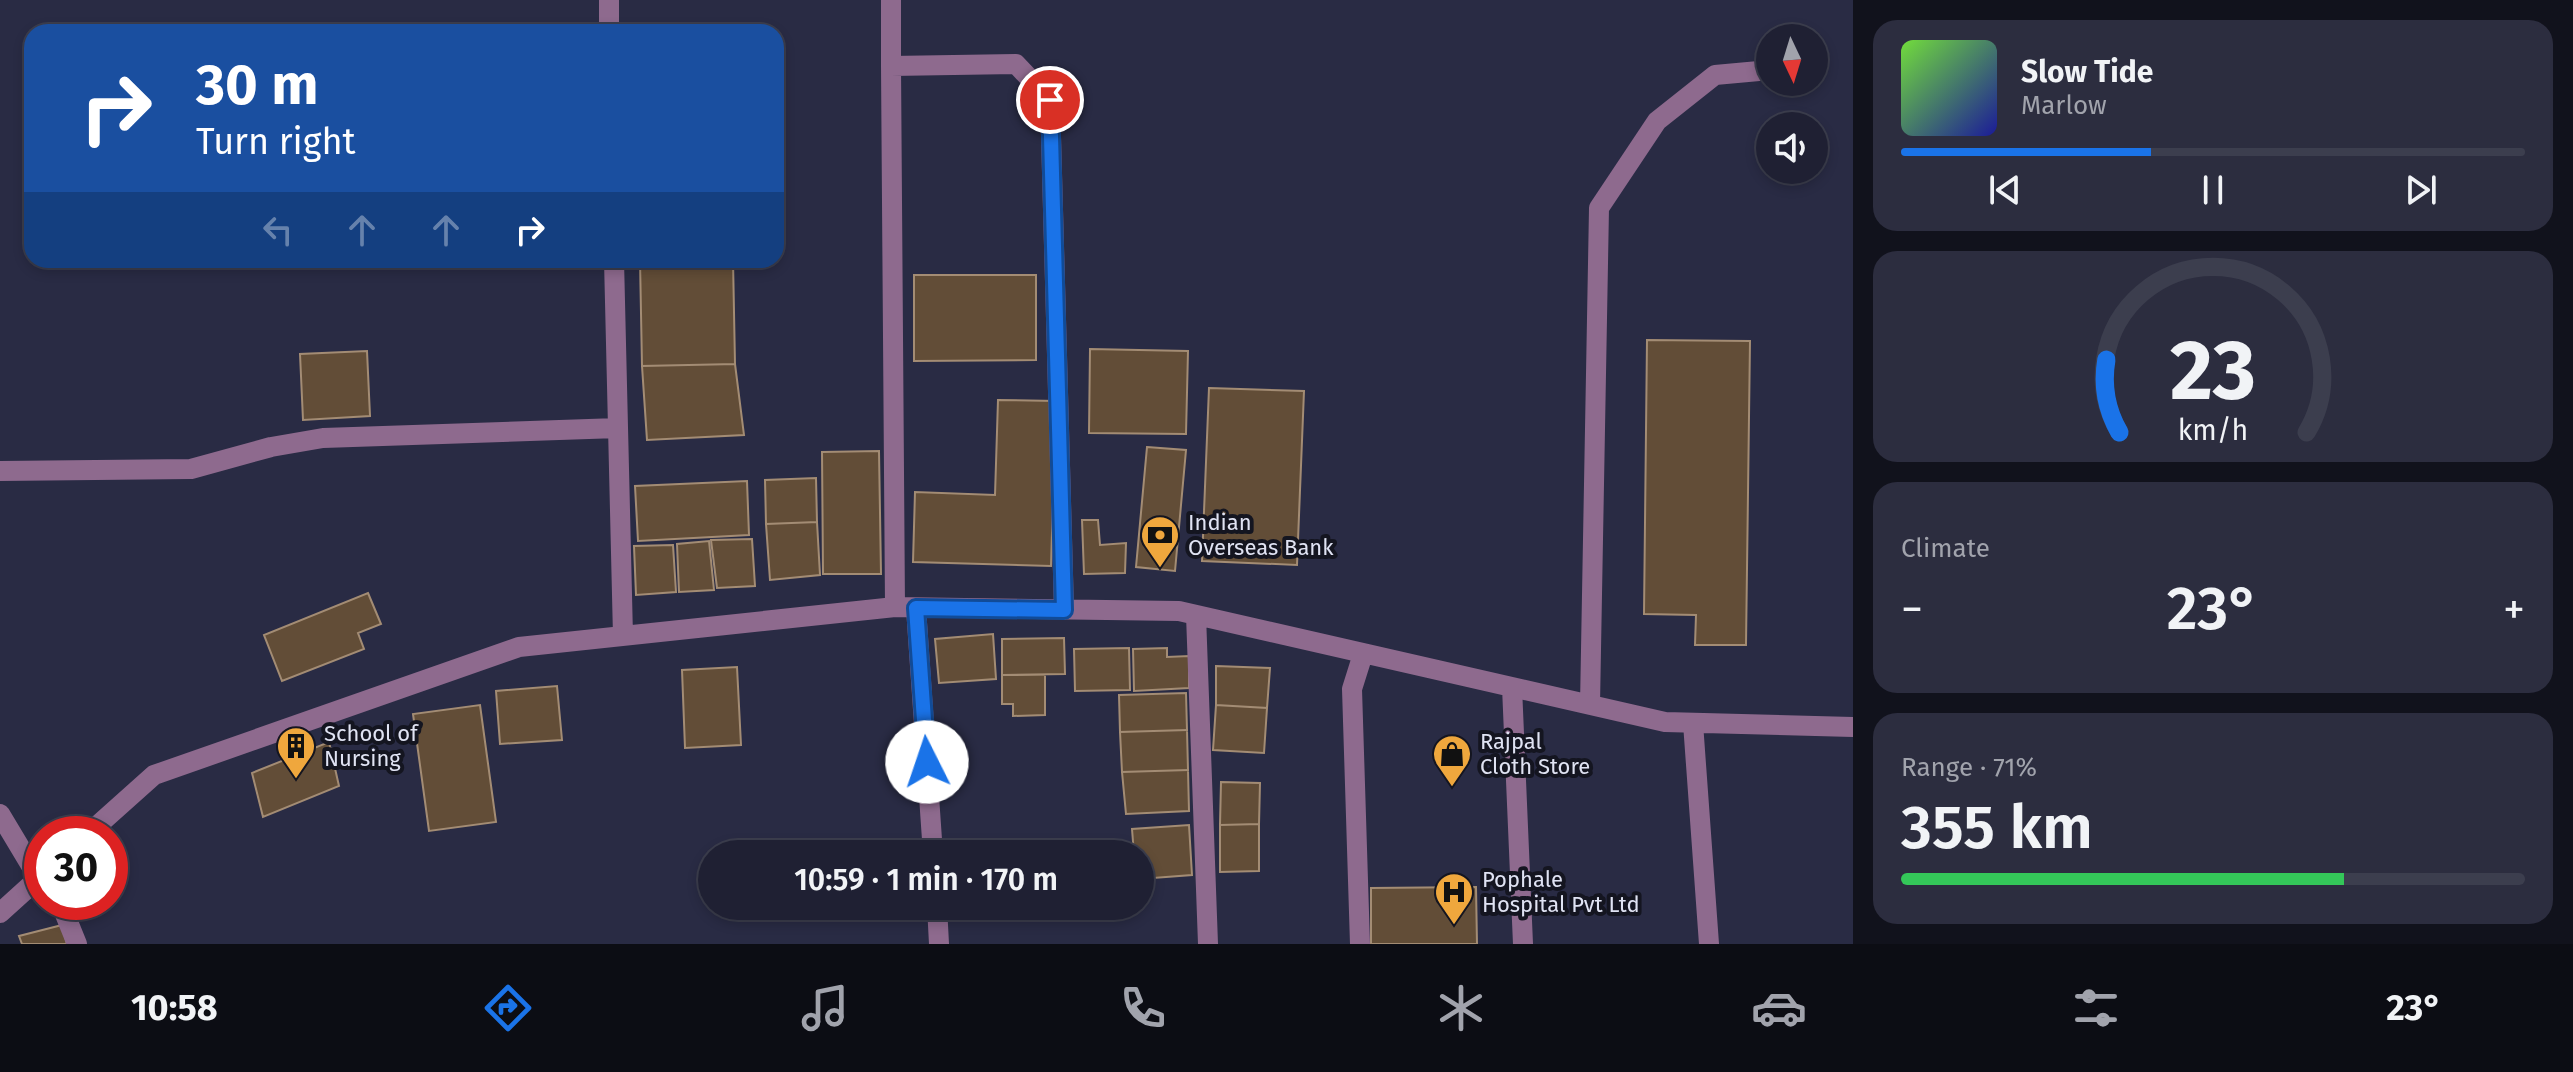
<!DOCTYPE html>
<meta charset="utf-8">
<style>
body{margin:0;font-family:"Fira Sans",sans-serif;background:#2c2d3f;color:#f1f3f6;height:100vh;display:flex;flex-direction:column;font-size:30px;white-space:nowrap}
*{box-sizing:border-box;margin:0}
p{font-size:26px;color:#a1a3ac}
.icon{flex:none;width:44px;height:44px;fill:none;stroke:currentColor;stroke-width:2;stroke-linecap:round;stroke-linejoin:round}
.map{position:relative;flex:1;overflow:hidden}
.panel{display:flex;flex-direction:column;gap:20px;padding:20px;background:#11121c;width:720px}
.panel>*{flex:none}
.hud{position:absolute;left:24px;top:24px;width:760px;height:244px;border-radius:24px;box-shadow:0 4px 12px #0003,0 0 0 2px #3c3e4e;background:#1a4fa0;color:#fff;overflow:hidden}
.needle{width:52px;rotate:176deg}
.tools{position:absolute;left:1756px;top:24px;display:grid;gap:16px}
.tools a{display:grid;place-items:center;width:72px;height:72px;border-radius:50%;background:#1f2033;box-shadow:0 4px 12px #0003,0 0 0 2px #3c3e4e;font-size:40px}
.speed{position:absolute;left:24px;top:816px;display:flex;gap:16px;font-size:40px;font-weight:700;text-align:center}
.speed>*{display:grid;place-content:center;width:104px;height:104px;border-radius:50%;background:#1f2033;box-shadow:0 4px 12px #0003,0 0 0 2px #3c3e4e;line-height:1}
.speed .limit{border:12px solid #d22;background:#fff;color:#111}
.pin{position:absolute;display:grid;place-items:center;width:68px;height:68px;color:#fff;margin:-34px;border:4px solid #fff;border-radius:50%;box-shadow:0 2px 8px #0007}
.me{position:absolute;width:88px;margin:-44px;rotate:356deg;stroke-linejoin:round;filter:drop-shadow(0 0 6px #0008)}
.turn{display:flex;align-items:center;gap:28px;height:168px;padding:0 40px;font-size:36px}
.turn .icon{width:104px;height:104px;stroke-width:2.5}
.turn b{display:block;font-size:56px;line-height:68px}
.lanes{display:flex;align-items:center;height:76px;padding:0 40px;background:#0003;justify-content:center;gap:40px;direction:ltr}
.lanes .off{opacity:.35}
.big{font-size:60px;font-weight:600;line-height:1.1}
.panel .widget{flex:1;display:flex;flex-direction:column;justify-content:center;gap:12px;min-width:0;padding:0 28px;border-radius:24px;background:#2c2d3f}
.panel .dial{align-items:center;gap:0}
.dial svg{height:208px;overflow:visible;fill:none;stroke:#3c3e4e;stroke-width:7;stroke-linecap:round;text-anchor:middle}
.dial text{fill:#f1f3f6;stroke:none}
.song{display:flex;align-items:center;gap:24px}
.cover{width:96px;height:96px;border-radius:12px;background:linear-gradient(135deg,hsl(100 70% 55%),hsl(240 70% 35%))}
.played{height:8px;border-radius:4px;background:linear-gradient(90deg,#1a73e8 40%,#3c3e4e 40%)}
.keys{display:flex;justify-content:space-around;direction:ltr}
.heat{display:flex;justify-content:space-between;align-items:center;font-size:44px;direction:ltr}
.charge{height:12px;border-radius:6px;background:linear-gradient(90deg,#34c759 71%,#3c3e4e 0)}
.trip{position:absolute;left:698px;top:840px;width:456px;height:80px;border-radius:40px;background:#1f2033;box-shadow:0 4px 12px #0003,0 0 0 2px #3c3e4e;font-weight:600;line-height:80px;text-align:center}
.menu{display:flex;height:128px;justify-content:space-around;align-items:center;background:#0c0d14;color:#a1a3ac}
.menu .icon{width:56px;height:56px}
.menu .current{color:#1a73e8}
.menu b{font-size:36px;color:#f1f3f6}
main{display:flex;flex:1;min-height:0}
.map>svg:first-child{display:block}
.building{fill:#624d37;stroke:#a38c74;stroke-width:2}
.lines{fill:none;stroke-linecap:round;stroke-linejoin:round}
.minor{stroke:#8e6a8e;stroke-width:20}
.route-casing{stroke:#114b97;stroke-width:20}
.route{stroke:#1a73e8;stroke-width:14}
.labels{text-anchor:middle;stroke-width:8;stroke-linejoin:round;paint-order:stroke}
.poi-label{font-size:22px;fill:#e0e3f3;stroke:#141520;text-anchor:start}
</style>
<main>
<div class="map">
<svg width="1853" height="944" viewBox="0 0 1853 944">
<rect width="100%" height="100%" fill="#292b44"/>
<path class="building" d="M 640,260 L 733,260 L 735,364 L 642,366 Z
M 914,275 L 1036,275 L 1036,360 L 914,361 Z
M 1647,340 L 1750,341 L 1746,645 L 1695,645 L 1696,615 L 1644,614 Z
M 1090,349 L 1188,351 L 1186,434 L 1089,433 Z
M 367,351 L 370,416 L 303,420 L 300,354 Z
M 735,364 L 744,435 L 647,440 L 642,366 Z
M 1209,388 L 1304,391 L 1297,565 L 1202,561 Z
M 998,400 L 1056,401 L 1051,566 L 913,562 L 915,492 L 995,495 Z
M 1147,447 L 1186,450 L 1175,571 L 1136,567 Z
M 879,451 L 881,574 L 823,574 L 822,452 Z
M 816,478 L 817,522 L 766,524 L 765,480 Z
M 747,481 L 749,535 L 638,541 L 635,486 Z
M 1082,520 L 1098,520 L 1100,545 L 1126,543 L 1125,573 L 1084,574 Z
M 817,522 L 820,575 L 770,580 L 766,524 Z
M 752,539 L 755,586 L 717,588 L 711,540 Z
M 709,541 L 714,590 L 679,592 L 677,544 Z
M 673,545 L 676,592 L 636,595 L 634,546 Z
M 368,593 L 381,624 L 358,633 L 364,649 L 282,681 L 264,635 Z
M 993,634 L 996,679 L 939,683 L 935,639 Z
M 1064,638 L 1065,674 L 1002,675 L 1002,639 Z
M 1129,648 L 1130,690 L 1075,691 L 1074,649 Z
M 1167,648 L 1167,657 L 1189,656 L 1189,688 L 1134,691 L 1133,649 Z
M 1216,666 L 1270,668 L 1267,708 L 1216,705 Z
M 737,667 L 741,745 L 685,748 L 682,670 Z
M 1002,675 L 1045,675 L 1045,715 L 1013,716 L 1013,704 L 1002,704 Z
M 557,686 L 562,740 L 500,744 L 496,691 Z
M 1186,693 L 1187,730 L 1120,732 L 1119,695 Z
M 480,705 L 496,822 L 429,831 L 413,714 Z
M 1216,705 L 1267,708 L 1264,753 L 1213,750 Z
M 1187,730 L 1188,770 L 1122,772 L 1120,732 Z
M 329,742 L 339,786 L 263,817 L 252,773 Z
M 1188,770 L 1189,811 L 1126,814 L 1122,772 Z
M 1221,782 L 1260,783 L 1259,824 L 1220,825 Z
M 1259,824 L 1259,871 L 1220,872 L 1220,825 Z
M 1189,825 L 1192,875 L 1140,879 L 1140,854 L 1134,854 L 1132,829 Z
M 1476,887 L 1477,944 L 1371,944 L 1371,888 Z
M 62,925 L 67,944 L 22,944 L 19,936 Z"/>
<g class="lines">
<path class="minor" d="M 609,0 L 609,32
M 891,0 L 891,66
M 614,260 L 623,636
M 0,471 L 191,469 L 271,447 L 323,438 L 618,428
M 895,607 L 891,66 L 1016,64 L 1050,100 L 1064,610
M 916,608 L 933,854
M 1196,615 L 1208,944
M 1512,687 L 1523,944
M 1590,705 L 1599,208 L 1657,121 L 1715,75 L 1770,70
M 1693,723 L 1709,944
M 0,814 L 42,884
M 88,834 L 154,775 L 519,647 L 895,607 L 1179,611 L 1665,722 L 1853,727
M 60,902 L 77,944
M 937,906 L 939,944
M 0,913 L 42,875
M 1360,944 L 1352,689 L 1363,654"/>
</g>
<g class="lines">
<g class="route-casing">
<path id="route" d="M 927,762 L 916,608 L 1064,610 L 1050,100"/>
</g>
<use href="#route" class="route"/>
</g>
<defs>
<g id="bank-pin" transform="scale(2)"><path d="M0 17L-7.5 6A9.5 9.5 0 1 1 7.5 6Z" fill="#efa73d" stroke="#141520"/><path d="M-6-4H6V4H-6ZM0-2.3a2.3 2.3 0 1 0 0 4.6a2.3 2.3 0 1 0 0-4.6Z" fill="#111"/></g>
<g id="building-pin" transform="scale(2)"><path d="M0 17L-7.5 6A9.5 9.5 0 1 1 7.5 6Z" fill="#efa73d" stroke="#141520"/><path d="M-4-6H4V6H1V3H-1V6H-4ZM-2.5-4.3h1.7v1.8h-1.7ZM.8-4.3h1.7v1.8H.8ZM-2.5-1h1.7V.8h-1.7ZM.8-1h1.7V.8H.8Z" fill="#111"/></g>
<g id="shop-pin" transform="scale(2)"><path d="M0 17L-7.5 6A9.5 9.5 0 1 1 7.5 6Z" fill="#efa73d" stroke="#141520"/><path d="M-5-2.5h2.3a2.7 3.5 0 0 1 5.4 0H5L5.5 6h-11ZM-1.5-2.5h3a1.5 2.3 0 0 0-3 0Z" fill="#111"/></g>
<g id="hospital-pin" transform="scale(2)"><path d="M0 17L-7.5 6A9.5 9.5 0 1 1 7.5 6Z" fill="#efa73d" stroke="#141520"/><path d="M-5-5h3v3.5h4V-5h3V5h-3V1.5h-4V5h-3Z" fill="#111"/></g>
</defs>
<g fill-rule="evenodd">
<use href="#bank-pin" x="1160" y="535"/>
<use href="#building-pin" x="296" y="746"/>
<use href="#shop-pin" x="1452" y="754"/>
<use href="#hospital-pin" x="1454" y="892"/>
</g>
<g class="labels">
<g class="poi-label">
<text x="1188" y="530">Indian<tspan x="1188" dy="25">Overseas Bank</tspan></text>
<text x="324" y="741">School of<tspan x="324" dy="25">Nursing</tspan></text>
<text x="1480" y="749">Rajpal<tspan x="1480" dy="25">Cloth Store</tspan></text>
<text x="1482" y="887">Pophale<tspan x="1482" dy="25">Hospital Pvt Ltd</tspan></text>
</g>
</g>
</svg>
<div class="tools">
<a><svg class="needle" viewBox="-14 -14 28 28"><path d="M0-13l5 13h-10z" fill="#e53935"/><path d="M0 13l5-13h-10z" fill="#a1a3ac"/></svg></a>
<a><svg class="icon" aria-label="sound" viewBox="0 0 24 24"><path d="M4 9h4l5-4v14l-5-4H4zM17 9q2 3 0 6"/></svg></a>
</div>
<div class="speed"><div class="limit">30</div></div>
<div class="pin" style="left:1050px;top:100px;background:#d93025"><svg class="icon" aria-label="arrive" viewBox="0 0 24 24"><path d="M6 21V4h12l-3 4 3 4H6"/></svg></div>
<svg class="me" style="left:927px;top:762px" viewBox="-20 -20 40 40"><circle r="19" fill="#fff"/><path d="M0-13L10 11 0 6-10 11z" fill="#1a73e8"/></svg>
<div class="trip">10:59 · 1 min · 170 m</div>
<div class="hud">
<div class="turn"><svg class="icon" aria-label="right" viewBox="0 0 24 24"><path d="M7 20v-9h11M14 6l5 5-5 5"/></svg><div><b>30 m</b>Turn right</div></div>
<div class="lanes"><svg class="icon off" aria-label="left" viewBox="0 0 24 24"><path d="M17 20v-9H6M10 6l-5 5 5 5"/></svg><svg class="icon off" aria-label="ahead" viewBox="0 0 24 24"><path d="M12 20V5M6 11l6-6 6 6"/></svg><svg class="icon off" aria-label="ahead" viewBox="0 0 24 24"><path d="M12 20V5M6 11l6-6 6 6"/></svg><svg class="icon" aria-label="right" viewBox="0 0 24 24"><path d="M7 20v-9h11M14 6l5 5-5 5"/></svg></div>
</div>
</div>
<section class="panel">
<div class="widget">
<div class="song"><i class="cover"></i><div><b>Slow Tide</b><p>Marlow</p></div></div>
<div class="played"></div>
<div class="keys"><svg class="icon" aria-label="previous" viewBox="0 0 24 24"><path d="M18 5L8 12l10 7zM5 5v14"/></svg><svg class="icon" aria-label="pause" viewBox="0 0 24 24"><path d="M8 5v14M16 5v14"/></svg><svg class="icon" aria-label="next" viewBox="0 0 24 24"><path d="M6 5l10 7-10 7zM19 5v14"/></svg></div>
</div>
<div class="widget dial"><svg viewBox="0 0 100 80">
<path d="M14 69A42 42 0 1 1 86 69"/>
<path d="M14 69A42 42 0 0 1 9 41" stroke="#1a73e8"/>
<text x="50" y="56" font-size="32" font-weight="700">23</text>
<text x="50" y="72" font-size="11">km/h</text>
</svg></div>
<div class="widget"><p>Climate</p>
<div class="heat"><a>−</a><b class="big">23°</b><a>+</a></div>
</div>
<div class="widget"><p>Range · 71%</p><b class="big">355 km</b><div class="charge"></div></div>
</section>
</main>
<nav class="menu">
<b>10:58</b>
<svg class="icon current" aria-label="directions" viewBox="0 0 24 24"><path d="M12 3l9 9-9 9-9-9zM9 14v-3h6M13 9l2 2-2 2"/></svg>
<svg class="icon" aria-label="music" viewBox="0 0 24 24"><path d="M9 18V5l10-2v13"/><circle cx="6" cy="18" r="3"/><circle cx="16" cy="16" r="3"/></svg>
<svg class="icon" aria-label="phone" viewBox="0 0 24 24"><path d="M5 4h4l2 5-3 2q2 4 5 5l2-3 5 2v4C11 20 4 13 5 4z"/></svg>
<svg class="icon" aria-label="climate" viewBox="0 0 24 24"><path d="M12 3v18M4 7l16 10M4 17L20 7"/></svg>
<svg class="icon" aria-label="car" viewBox="0 0 24 24"><path d="M5 17H2v-5l4-1 3-4h7l3 4 3 1v5h-3M9 17h6M6 11h13"/><circle cx="7" cy="17" r="2"/><circle cx="17" cy="17" r="2"/></svg>
<svg class="icon" aria-label="filters" viewBox="0 0 24 24"><path d="M4 7h16M4 17h16"/><circle cx="9" cy="7" r="2"/><circle cx="15" cy="17" r="2"/></svg>
<b>23°</b>
</nav>
